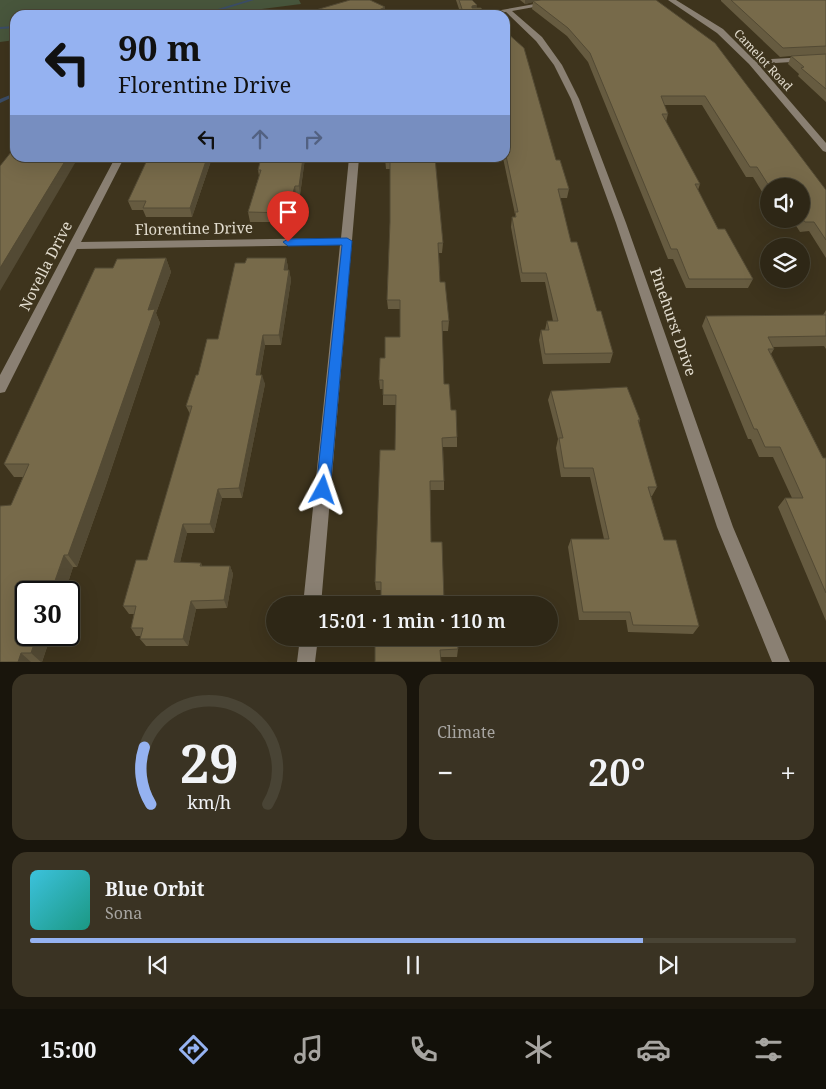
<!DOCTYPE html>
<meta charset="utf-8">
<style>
body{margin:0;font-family:"Noto Serif",serif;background:#3a3323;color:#f1f3f6;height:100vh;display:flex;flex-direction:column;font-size:19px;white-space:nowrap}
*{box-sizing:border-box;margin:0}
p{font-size:16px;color:#a7a5a1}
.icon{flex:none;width:28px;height:28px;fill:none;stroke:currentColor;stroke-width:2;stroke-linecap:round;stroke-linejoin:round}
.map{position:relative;height:662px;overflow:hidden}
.panel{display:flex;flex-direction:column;gap:12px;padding:12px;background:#19150c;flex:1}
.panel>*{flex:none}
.top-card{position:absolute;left:10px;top:10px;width:500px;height:152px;border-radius:15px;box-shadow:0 5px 20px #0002,0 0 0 1px #494435;background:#95b2f1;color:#111;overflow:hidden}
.controls{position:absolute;left:760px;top:178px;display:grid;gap:10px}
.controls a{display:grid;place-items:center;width:50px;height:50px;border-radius:50%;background:#2e2716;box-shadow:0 5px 20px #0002,0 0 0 1px #494435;font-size:25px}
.speed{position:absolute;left:15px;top:581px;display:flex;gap:10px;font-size:25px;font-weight:700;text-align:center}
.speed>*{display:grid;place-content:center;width:65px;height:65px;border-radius:50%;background:#2e2716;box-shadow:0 5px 20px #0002,0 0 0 1px #494435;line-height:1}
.speed .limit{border:2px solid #111;border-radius:8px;background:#fff;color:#111}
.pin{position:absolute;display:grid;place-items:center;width:42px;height:42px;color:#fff;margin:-51px -21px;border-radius:50% 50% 50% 0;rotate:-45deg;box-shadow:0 0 5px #0007}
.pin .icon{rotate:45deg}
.me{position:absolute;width:55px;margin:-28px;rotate:5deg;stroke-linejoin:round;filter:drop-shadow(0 0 4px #0008)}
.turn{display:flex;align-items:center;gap:18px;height:105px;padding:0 25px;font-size:22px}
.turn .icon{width:65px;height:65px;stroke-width:2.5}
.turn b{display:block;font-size:35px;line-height:42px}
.lanes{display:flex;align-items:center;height:48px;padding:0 25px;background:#0003;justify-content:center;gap:25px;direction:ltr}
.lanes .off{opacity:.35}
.big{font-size:38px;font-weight:600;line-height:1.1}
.panel .widget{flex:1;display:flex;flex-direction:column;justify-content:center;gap:8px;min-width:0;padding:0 18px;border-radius:15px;background:#3a3323}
.panel .dial{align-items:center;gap:0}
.dial svg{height:130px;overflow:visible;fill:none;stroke:#494435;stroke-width:7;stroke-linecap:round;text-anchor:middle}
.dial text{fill:#f1f3f6;stroke:none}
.song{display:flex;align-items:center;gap:15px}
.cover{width:60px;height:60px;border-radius:8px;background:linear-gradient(135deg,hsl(190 70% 55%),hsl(170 70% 35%))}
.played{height:5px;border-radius:2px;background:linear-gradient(90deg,#95b2f1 80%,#494435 80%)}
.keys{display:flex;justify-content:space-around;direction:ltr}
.heat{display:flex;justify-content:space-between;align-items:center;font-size:28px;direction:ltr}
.panel .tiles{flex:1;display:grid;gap:12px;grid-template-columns:1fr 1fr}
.widget:last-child{grid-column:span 2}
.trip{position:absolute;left:266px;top:596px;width:292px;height:50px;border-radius:25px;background:#2e2716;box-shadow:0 5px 20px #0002,0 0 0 1px #494435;font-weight:600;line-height:50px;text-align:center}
.dock{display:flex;height:80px;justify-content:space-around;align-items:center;background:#121009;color:#a7a5a1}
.dock .icon{width:35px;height:35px}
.dock .selected{color:#95b2f1}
.dock b{font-size:22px;color:#f1f3f6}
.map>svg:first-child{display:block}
.green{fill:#48563c}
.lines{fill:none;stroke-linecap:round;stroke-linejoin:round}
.stream{fill:#3b4d67;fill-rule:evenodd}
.minor{fill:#8a8073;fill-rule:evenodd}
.wall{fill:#665b40}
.shaded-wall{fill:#534a34}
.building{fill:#776a4a;stroke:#534a34}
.route{fill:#1a73e8;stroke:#114b97}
.labels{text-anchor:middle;stroke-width:5;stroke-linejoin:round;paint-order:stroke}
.far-street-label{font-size:12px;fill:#e2dcce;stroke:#3e341d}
.street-label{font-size:15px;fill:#e2dcce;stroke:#3e341d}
</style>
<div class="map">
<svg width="826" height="662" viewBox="0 0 826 662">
<rect width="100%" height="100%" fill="#3e341d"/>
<path class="green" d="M 0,0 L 299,0 L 301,4 L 213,15 L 15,15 L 15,40 L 0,42 Z"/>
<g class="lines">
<path class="stream" d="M 248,0 L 254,0 L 205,15 L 198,15 Z
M 15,26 L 15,28 L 0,29 L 0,27 Z
M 15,93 L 15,96 L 0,103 L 0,99 Z"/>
<path class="minor" d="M 557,0 L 573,0 L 512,11 L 542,37 L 562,65 L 579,99 L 626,223 L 733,527 L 790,662 L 772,662 L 717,527 L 616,223 L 571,99 L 554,65 L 536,41 L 506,12 L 473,15 Z
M 668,0 L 676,0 L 723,29 L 754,60 L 826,56 L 826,60 L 758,64 L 826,143 L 826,152 L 823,151 L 749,64 L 717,33 Z
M 115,158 L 124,158 L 81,242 L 341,238 L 349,158 L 359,158 L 321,605 L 303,605 L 340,245 L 77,249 L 5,392 L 0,393 L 0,375 Z
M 300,638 L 318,638 L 315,662 L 297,662 Z"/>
</g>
<path class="wall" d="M 456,0 L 472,0 L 477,8 L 488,15 L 461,15 Z
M 520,0 L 656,0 L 826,190 L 826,258 L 809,231 L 800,232 L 793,221 L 780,221 L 779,219 L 801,219 L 801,186 L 769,186 L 769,203 L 753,177 L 746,177 L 702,105 L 664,105 L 668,114 L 666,122 L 700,184 L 698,190 L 718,229 L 753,279 L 748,288 L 686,288 L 673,259 L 668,259 L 588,62 L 567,36 L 532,9 L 533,2 L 525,4 Z
M 721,0 L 826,0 L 826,102 L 798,76 L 799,74 L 788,64 L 791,56 L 780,57 L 721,1 Z
M 505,31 L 556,160 L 569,189 L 567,198 L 560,198 L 571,242 L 613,353 L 610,363 L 543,364 L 539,340 L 541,330 L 545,330 L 547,321 L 553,321 L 545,282 L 521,282 L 511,227 L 512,217 L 515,217 L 515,214 L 503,158 L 505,158 L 505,141 L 506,141 Z
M 212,158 L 192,217 L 146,217 L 143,210 L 132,210 L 128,201 Z
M 257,158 L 305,158 L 300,195 L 296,195 L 289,222 L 250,222 L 248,212 L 259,176 L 258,170 L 260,163 L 258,163 Z
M 385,158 L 435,165 L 443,243 L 442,253 L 439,253 L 440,282 L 449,321 L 448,331 L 442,331 L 444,384 L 457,437 L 457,447 L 443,447 L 444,481 L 444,490 L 430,490 L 431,542 L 444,601 L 455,605 L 381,590 L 376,590 L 375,582 L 395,450 L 396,405 L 383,405 L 383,389 L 380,389 L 379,380 L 385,358 L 400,337 L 400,309 L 388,309 L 387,300 L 390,222 L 390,169 L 386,169 Z
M 166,258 L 171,272 L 156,313 L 160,323 L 105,488 L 77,567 L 73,567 L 65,592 L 26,592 L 26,635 L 51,635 L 42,662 L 0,662 L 11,505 L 23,477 L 14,477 L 4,464 L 113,268 Z
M 286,258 L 288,267 L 287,270 L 289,270 L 291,280 L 281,345 L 265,345 L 260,375 L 265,384 L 242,498 L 222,498 L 214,533 L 187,533 L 180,562 L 201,563 L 202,566 L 230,566 L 233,574 L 227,608 L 196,609 L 188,646 L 146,646 L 140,639 L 141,636 L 136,636 L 131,628 L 134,614 L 129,614 L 123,606 L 147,560 L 190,414 L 186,406 L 198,375 L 218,339 L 245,263 Z
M 826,310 L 826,349 L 824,346 L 773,347 L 774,349 L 771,354 L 823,458 L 826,458 L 826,621 L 778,507 L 785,498 L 792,498 L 773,457 L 759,457 L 751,439 L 748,439 L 702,326 L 706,316 L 823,315 Z
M 551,391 L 640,420 L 639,424 L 657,487 L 652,496 L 651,496 L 664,540 L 699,626 L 693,634 L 628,632 L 626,620 L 579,620 L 568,547 L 571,539 L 604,539 L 590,477 L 561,477 L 556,448 L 558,439 L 548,400 Z
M 375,638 L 458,649 L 457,657 L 440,657 Z"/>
<path class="shaded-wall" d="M 525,0 L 546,0 L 533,1 L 533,2 L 525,4 Z
M 477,5 L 476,12 L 471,14 L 472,6 Z
M 385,7 L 385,15 L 369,15 Z
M 67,158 L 78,158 L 0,291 L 0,268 Z
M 207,158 L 212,158 L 192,217 L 190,208 Z
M 303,158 L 305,158 L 300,195 L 299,186 Z
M 295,186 L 296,195 L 289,222 L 287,213 Z
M 166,258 L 171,272 L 156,313 L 160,323 L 105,488 L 77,567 L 68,555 L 148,310 Z
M 286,258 L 288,267 L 286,280 L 284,270 Z
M 289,270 L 291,280 L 281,345 L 279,335 Z
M 263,335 L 265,345 L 258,384 L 256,375 Z
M 262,375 L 265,384 L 242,498 L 239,488 Z
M 218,489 L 222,498 L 214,533 L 210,524 Z
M 183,524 L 187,533 L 178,571 L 174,562 Z
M 64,555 L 73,567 L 65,592 L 51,592 Z
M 230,566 L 233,574 L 227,608 L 224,600 Z
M 191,601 L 196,609 L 188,646 L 183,639 Z
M 37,635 L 51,635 L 42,662 L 41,662 L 31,653 Z
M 21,653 L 31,662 L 18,662 Z"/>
<path class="building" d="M 350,0 L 370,0 L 385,7 L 369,15 L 302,14 Z
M 459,0 L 472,0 L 477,5 L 472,6 L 472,8 L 481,8 L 488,15 L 464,15 Z
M 541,0 L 656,0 L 715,43 L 826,190 L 826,240 L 814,222 L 805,222 L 801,217 L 801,186 L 769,186 L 757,167 L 750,167 L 705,96 L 661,96 L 668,114 L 662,114 L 700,184 L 695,184 L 718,229 L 725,229 L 753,279 L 689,279 L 677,249 L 671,249 L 590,53 L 568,28 L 533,1 Z
M 731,0 L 826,0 L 826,46 L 783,48 Z
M 505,31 L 524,48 L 556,160 L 560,160 L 569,189 L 558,189 L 571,242 L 577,242 L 597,311 L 601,311 L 613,353 L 545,354 L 541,330 L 549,330 L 547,321 L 558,321 L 546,273 L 522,273 L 512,217 L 516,217 L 515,212 L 518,212 L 505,151 L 505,141 L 508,141 L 505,122 Z
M 826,54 L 826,89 L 801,68 L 804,67 L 791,56 Z
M 15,142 L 15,147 L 11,147 Z
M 15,147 L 15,158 L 67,158 L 0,268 L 0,166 Z
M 148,158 L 207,158 L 190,208 L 143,208 L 146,201 L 128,201 Z
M 261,158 L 303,158 L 299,186 L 295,186 L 287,213 L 248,212 L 261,170 L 258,170 Z
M 385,158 L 435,158 L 443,243 L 438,243 L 440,282 L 445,282 L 449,321 L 442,321 L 444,384 L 449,384 L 451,410 L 456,410 L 457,437 L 442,438 L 444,481 L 430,481 L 431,542 L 442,542 L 444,601 L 454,601 L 455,605 L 381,605 L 381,582 L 375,582 L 380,450 L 395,450 L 396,395 L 383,395 L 383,380 L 379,380 L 380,358 L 385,358 L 385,337 L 400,337 L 400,300 L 387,300 L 390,222 L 390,160 L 385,160 Z
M 166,258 L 148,310 L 155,309 L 97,475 L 68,555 L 64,555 L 51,592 L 26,592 L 26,635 L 37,635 L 31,653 L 21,653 L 18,662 L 0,662 L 0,506 L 11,505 L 29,464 L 4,464 L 95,268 L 113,268 L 117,259 Z
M 247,258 L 286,258 L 284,270 L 289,270 L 279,335 L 263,335 L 256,375 L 262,375 L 239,488 L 218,489 L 210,524 L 183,524 L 174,562 L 201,563 L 200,566 L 230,566 L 224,600 L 191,601 L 183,639 L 140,639 L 143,628 L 131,628 L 136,606 L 123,606 L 136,560 L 147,560 L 192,406 L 186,406 L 196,375 L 198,375 L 207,339 L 218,339 L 235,263 L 245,263 Z
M 826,315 L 826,336 L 768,337 L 774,349 L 768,349 L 823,458 L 826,458 L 826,593 L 785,498 L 803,498 L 780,447 L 765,447 L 757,429 L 754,429 L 706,316 Z
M 627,387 L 640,420 L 638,420 L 657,487 L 648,487 L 664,540 L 676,540 L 699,626 L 633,625 L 630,612 L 583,612 L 571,539 L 609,539 L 593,468 L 564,468 L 559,438 L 563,438 L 551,391 Z
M 375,638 L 457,638 L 458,649 L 440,650 L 441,662 L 375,662 Z"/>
<path class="route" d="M 347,238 L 352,241 L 330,490 L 328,495 L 323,496 L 318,495 L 316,490 L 342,245 L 288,246 L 283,242 L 288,239 Z"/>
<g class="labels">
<g class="far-street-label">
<text transform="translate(763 60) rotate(47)" y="4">Camelot Road</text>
</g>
<g class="street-label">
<text transform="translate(194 229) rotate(-1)" y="5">Florentine Drive</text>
<text transform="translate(46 266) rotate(-63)" y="5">Novella Drive</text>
<text transform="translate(673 322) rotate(71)" y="5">Pinehurst Drive</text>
</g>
</g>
</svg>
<div class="controls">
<a><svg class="icon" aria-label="sound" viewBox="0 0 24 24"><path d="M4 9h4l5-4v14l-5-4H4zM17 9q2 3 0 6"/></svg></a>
<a><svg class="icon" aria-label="layers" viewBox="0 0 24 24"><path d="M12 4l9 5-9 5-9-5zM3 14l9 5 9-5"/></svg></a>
</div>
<div class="speed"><div class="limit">30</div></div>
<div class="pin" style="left:288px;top:242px;background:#d93025"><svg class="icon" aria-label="arrive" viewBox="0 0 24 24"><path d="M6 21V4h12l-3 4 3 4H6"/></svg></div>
<svg class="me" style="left:323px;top:490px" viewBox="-20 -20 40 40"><path d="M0-17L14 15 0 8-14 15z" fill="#1a73e8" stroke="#fff" stroke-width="4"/></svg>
<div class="trip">15:01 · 1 min · 110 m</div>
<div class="top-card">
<div class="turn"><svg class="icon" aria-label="left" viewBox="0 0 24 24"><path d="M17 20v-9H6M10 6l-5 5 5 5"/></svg><div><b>90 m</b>Florentine Drive</div></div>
<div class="lanes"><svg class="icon" aria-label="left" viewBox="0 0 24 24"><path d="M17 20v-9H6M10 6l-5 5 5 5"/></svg><svg class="icon off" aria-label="ahead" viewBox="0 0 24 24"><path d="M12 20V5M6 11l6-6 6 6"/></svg><svg class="icon off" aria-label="right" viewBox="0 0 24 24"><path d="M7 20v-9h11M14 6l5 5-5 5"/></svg></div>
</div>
</div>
<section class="panel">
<div class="tiles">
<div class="widget dial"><svg viewBox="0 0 100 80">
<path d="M14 69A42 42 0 1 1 86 69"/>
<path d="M14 69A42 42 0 0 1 10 34" stroke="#95b2f1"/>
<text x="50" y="56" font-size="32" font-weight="700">29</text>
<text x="50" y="72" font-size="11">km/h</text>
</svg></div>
<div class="widget"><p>Climate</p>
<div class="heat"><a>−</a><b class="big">20°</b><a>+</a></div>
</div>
<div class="widget">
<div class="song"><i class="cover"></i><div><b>Blue Orbit</b><p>Sona</p></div></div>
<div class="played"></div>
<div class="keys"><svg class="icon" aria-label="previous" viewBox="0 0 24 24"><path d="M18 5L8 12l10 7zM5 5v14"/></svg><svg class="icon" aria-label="pause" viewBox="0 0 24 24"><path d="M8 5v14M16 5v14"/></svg><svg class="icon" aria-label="next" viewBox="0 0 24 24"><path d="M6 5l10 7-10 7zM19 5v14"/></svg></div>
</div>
</div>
</section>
<nav class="dock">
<b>15:00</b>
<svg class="icon selected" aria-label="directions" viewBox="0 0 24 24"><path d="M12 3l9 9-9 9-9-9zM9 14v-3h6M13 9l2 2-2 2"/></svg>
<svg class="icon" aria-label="music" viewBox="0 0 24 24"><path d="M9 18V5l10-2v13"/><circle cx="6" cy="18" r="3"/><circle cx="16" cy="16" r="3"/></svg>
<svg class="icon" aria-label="phone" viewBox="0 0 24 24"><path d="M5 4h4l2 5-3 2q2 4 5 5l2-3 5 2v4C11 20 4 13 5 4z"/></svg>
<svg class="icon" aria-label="climate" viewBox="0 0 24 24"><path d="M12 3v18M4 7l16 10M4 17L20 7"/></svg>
<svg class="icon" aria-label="car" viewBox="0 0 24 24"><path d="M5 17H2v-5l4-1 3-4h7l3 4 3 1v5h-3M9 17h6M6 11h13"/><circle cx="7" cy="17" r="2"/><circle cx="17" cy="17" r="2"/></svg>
<svg class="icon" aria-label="filters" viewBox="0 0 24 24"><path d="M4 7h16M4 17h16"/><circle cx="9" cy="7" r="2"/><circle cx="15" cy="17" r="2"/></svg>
</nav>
